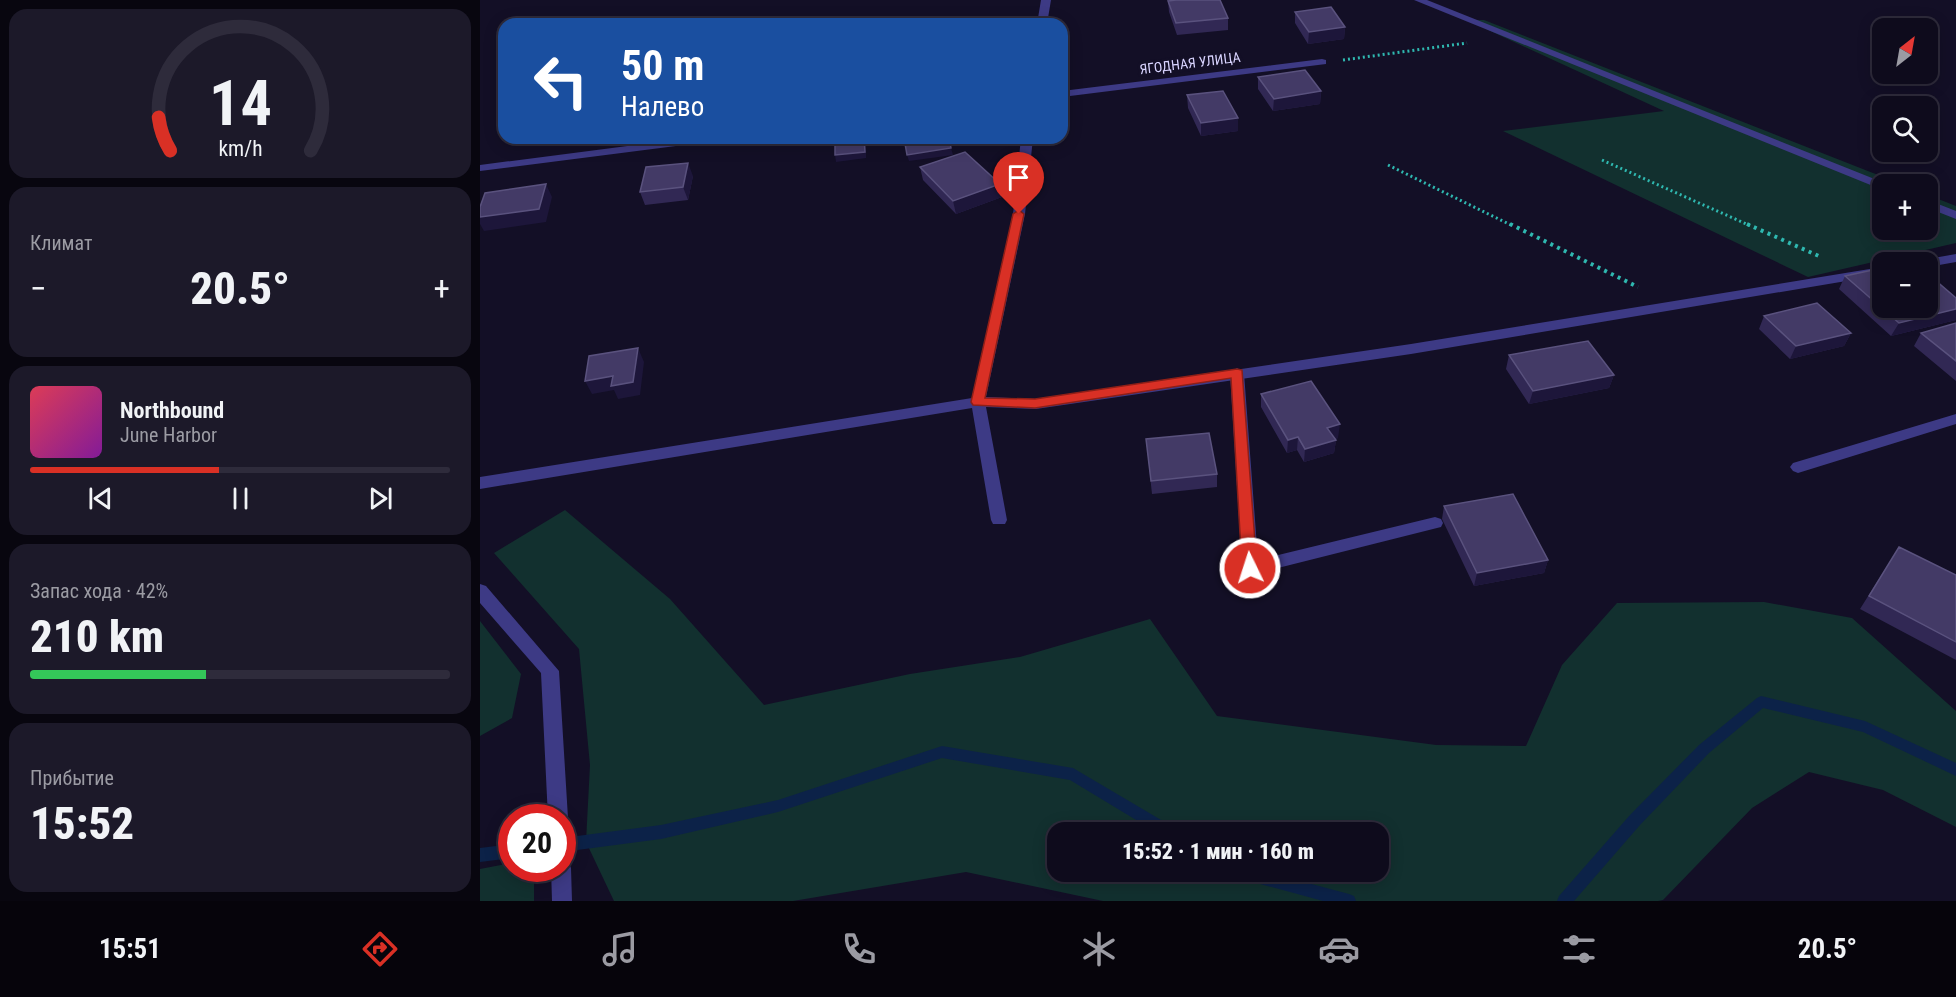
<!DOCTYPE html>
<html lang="ru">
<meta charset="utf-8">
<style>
body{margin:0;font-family:"Roboto Condensed",sans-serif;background:#1c1929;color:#f1f3f6;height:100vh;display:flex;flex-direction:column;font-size:22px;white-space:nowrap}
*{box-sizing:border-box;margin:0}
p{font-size:20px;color:#9b9ba3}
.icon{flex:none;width:33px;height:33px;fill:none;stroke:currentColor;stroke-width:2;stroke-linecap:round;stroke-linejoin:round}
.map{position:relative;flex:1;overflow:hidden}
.panel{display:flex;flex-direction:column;gap:9px;padding:9px;background:#08060f;width:480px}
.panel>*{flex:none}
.banner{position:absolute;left:18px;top:18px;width:570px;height:126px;border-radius:18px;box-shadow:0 3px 15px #0003,0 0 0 2px #2e2b3b;background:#1a4fa0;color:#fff;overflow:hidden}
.needle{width:39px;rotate:31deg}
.buttons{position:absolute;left:1392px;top:18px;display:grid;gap:12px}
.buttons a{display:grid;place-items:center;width:66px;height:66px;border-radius:12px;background:#0e0b1c;box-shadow:0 3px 15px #0003,0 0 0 2px #2e2b3b;font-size:30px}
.speed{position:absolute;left:18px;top:804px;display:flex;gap:12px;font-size:30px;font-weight:700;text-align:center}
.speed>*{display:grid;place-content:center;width:78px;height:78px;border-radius:50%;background:#0e0b1c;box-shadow:0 3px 15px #0003,0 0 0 2px #2e2b3b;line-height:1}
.speed .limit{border:9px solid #d22;background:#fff;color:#111}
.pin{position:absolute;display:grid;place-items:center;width:51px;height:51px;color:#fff;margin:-62px -26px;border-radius:50% 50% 50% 0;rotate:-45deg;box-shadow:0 0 6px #0007}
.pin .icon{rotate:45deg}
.me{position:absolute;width:66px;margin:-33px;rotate:356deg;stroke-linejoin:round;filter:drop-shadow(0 0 4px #0008)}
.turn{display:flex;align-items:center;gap:21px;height:126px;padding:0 24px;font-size:27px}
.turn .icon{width:78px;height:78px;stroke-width:2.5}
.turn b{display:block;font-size:42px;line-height:51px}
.big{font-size:45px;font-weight:800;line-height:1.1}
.panel .card{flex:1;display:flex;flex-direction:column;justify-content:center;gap:9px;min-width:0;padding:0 21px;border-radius:18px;background:#1c1929}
.panel .dial{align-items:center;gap:0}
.dial svg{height:156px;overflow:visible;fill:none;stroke:#2e2b3b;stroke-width:7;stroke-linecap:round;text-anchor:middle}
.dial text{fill:#f1f3f6;stroke:none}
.song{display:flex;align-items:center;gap:18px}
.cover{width:72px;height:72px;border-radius:9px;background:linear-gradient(135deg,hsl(350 70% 55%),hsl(290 70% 35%))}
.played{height:6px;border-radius:3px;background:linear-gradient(90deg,#d93025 45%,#2e2b3b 45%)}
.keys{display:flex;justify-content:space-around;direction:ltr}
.heat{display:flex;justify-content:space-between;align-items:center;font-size:33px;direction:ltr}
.charge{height:9px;border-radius:4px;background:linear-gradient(90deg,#34c759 42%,#2e2b3b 0)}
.trip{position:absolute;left:567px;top:822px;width:342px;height:60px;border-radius:18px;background:#0e0b1c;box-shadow:0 3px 15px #0003,0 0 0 2px #2e2b3b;font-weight:800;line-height:60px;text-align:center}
.menu{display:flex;height:96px;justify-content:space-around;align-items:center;background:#06040b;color:#9b9ba3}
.menu .icon{width:42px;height:42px}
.menu .current{color:#d93025}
.menu b{font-size:27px;color:#f1f3f6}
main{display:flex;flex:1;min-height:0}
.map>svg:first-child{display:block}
.green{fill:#12302f;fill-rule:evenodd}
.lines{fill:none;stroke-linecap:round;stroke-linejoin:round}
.stream{fill:#0c2248;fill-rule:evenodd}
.path-far1{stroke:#2fb8b0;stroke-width:3;stroke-dasharray:2 3;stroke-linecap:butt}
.path{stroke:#2fb8b0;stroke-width:4;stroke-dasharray:3 4.5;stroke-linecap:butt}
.lane{fill:#3d3a85;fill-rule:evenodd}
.street{fill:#3d3a85;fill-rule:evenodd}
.wall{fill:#312854}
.shaded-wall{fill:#1d163a}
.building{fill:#433a66;stroke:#5a527e;stroke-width:1.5}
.route{fill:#d93025;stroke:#8d1f18;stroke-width:1.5}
.labels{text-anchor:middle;stroke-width:6;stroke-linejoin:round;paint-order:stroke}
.far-street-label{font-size:14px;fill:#d9d4ff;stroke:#130f26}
</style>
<main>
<section class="panel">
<div class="card dial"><svg viewBox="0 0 100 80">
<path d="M14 69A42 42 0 1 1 86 69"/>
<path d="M14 69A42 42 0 0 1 8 52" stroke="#d93025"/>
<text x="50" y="56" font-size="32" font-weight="700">14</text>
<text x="50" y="72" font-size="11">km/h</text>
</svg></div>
<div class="card"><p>Климат</p>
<div class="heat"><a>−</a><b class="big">20.5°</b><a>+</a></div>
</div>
<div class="card">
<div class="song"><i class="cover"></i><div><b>Northbound</b><p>June Harbor</p></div></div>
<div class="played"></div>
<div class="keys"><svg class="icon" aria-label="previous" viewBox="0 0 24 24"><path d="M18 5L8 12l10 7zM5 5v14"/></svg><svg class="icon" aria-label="pause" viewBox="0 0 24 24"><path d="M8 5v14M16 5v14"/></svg><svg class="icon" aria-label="next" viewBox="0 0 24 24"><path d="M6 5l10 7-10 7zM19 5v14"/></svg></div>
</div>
<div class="card"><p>Запас хода · 42%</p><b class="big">210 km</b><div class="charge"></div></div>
<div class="card"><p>Прибытие</p><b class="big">15:52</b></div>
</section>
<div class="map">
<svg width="1476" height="901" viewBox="0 0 1476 901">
<rect width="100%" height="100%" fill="#130f26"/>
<path class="green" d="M 994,20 L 1004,20 L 1421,184 L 1402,184 L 1402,230 L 1448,230 L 1448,195 L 1476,206 L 1476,243 L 1328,277 L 1023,131 L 1184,111 L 1006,29 Z
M 85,510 L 190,599 L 284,705 L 430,674 L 540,657 L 670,619 L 737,716 L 956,745 L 1046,746 L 1082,665 L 1137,603 L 1284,602 L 1372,618 L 1476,711 L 1476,827 L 1403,790 L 1329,772 L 1272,808 L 1183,900 L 1178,901 L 623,901 L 486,872 L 313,901 L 134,901 L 106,842 L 110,765 L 99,649 L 14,553 ZM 578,832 L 898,832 L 898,872 L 578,872 Z
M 0,621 L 41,674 L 32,718 L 0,736 Z
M 31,863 L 32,868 L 54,869 L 54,901 L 0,901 L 0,869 Z"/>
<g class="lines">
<path class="stream" d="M 1281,696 L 1385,721 L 1476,763 L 1476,776 L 1383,732 L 1283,708 L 1229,753 L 1160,825 L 1094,901 L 1077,901 L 1079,896 L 1150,815 L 1219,745 L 1277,698 Z
M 462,746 L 593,768 L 693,827 L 695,832 L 676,832 L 590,780 L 462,758 L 298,812 L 181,839 L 82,852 L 82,838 L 181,825 L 298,800 Z
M 32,844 L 32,858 L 0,862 L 0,848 Z
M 755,872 L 786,872 L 869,894 L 874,896 L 876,901 L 843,901 L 762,879 L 757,877 Z"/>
<path class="path-far1" d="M 863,60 L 987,43
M 1122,160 L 1271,226
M 908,165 L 1033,226"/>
<path class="path" d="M 1030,224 L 1158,287
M 1267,224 L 1341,257"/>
<path class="lane" d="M 757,368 L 764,373 L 778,560 L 955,517 L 961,519 L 963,523 L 961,527 L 770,575 L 764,573 L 762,568 L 750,373 Z
M 1476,414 L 1476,424 L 1318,473 L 1313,471 L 1310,467 L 1313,463 Z"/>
<path class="street" d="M 561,0 L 571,0 L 567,24 L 557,24 Z
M 934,0 L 947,0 L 1407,184 L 1402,184 L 1402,189 L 1398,188 Z
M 842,59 L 846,60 L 846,64 L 582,97 L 582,91 Z
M 209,138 L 241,138 L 235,141 L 0,171 L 0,165 Z
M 541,138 L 553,138 L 545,214 L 506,397 L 556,399 L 931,344 L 1402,267 L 1402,275 L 931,354 L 556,409 L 506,407 L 527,520 L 525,524 L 513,524 L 511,520 L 492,408 L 0,489 L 0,477 L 492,398 L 533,214 Z
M 1448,200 L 1476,211 L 1476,219 L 1448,208 Z
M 1476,254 L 1476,262 L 1448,267 L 1448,262 L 1442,262 L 1448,259 Z
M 0,584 L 6,586 L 79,671 L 88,818 L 82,825 L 82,818 L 68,818 L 61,673 L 0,603 Z
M 82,859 L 88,861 L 91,868 L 92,901 L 72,901 L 71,868 L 82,868 Z"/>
</g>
<path class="wall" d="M 688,1 L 748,18 L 748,30 L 697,35 L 689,12 Z
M 815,12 L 865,27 L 864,39 L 828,44 L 815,23 Z
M 778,77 L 841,91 L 840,104 L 793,111 L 778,89 Z
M 707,95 L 758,118 L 758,131 L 721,136 L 708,108 Z
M 440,167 L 522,197 L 476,214 L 443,180 Z
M 213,176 L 208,200 L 165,205 L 160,192 Z
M 1365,276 L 1476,298 L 1476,320 L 1411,336 L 1359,289 Z
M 1284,316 L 1371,333 L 1364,346 L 1310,359 L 1279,329 Z
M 1476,323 L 1476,381 L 1434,346 L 1441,333 Z
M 1029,355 L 1134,375 L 1129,388 L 1049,404 L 1026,369 Z
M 781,394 L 858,438 L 855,439 L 856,440 L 854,453 L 824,462 L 817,450 L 807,453 L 781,407 Z
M 666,439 L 737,474 L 737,487 L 672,494 Z
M 964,506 L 1068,560 L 1064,573 L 994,586 L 962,519 Z
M 1419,547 L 1476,575 L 1476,660 L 1380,609 Z"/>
<path class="shaded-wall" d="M 865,27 L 864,39 L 828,44 L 829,32 Z
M 841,91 L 840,104 L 793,111 L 794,99 Z
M 758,118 L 758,131 L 721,136 L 721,123 Z
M 384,138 L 386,138 L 386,158 L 356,162 L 355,155 Z
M 471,148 L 473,155 L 429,161 L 427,155 Z
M 208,163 L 213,176 L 208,200 L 203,187 Z
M 66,184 L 72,197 L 66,222 L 4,231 L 0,224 L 0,217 Z
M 520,184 L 522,197 L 476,214 L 473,201 Z
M 1476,309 L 1476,320 L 1411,336 L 1419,323 Z
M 1371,333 L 1364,346 L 1310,359 L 1316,346 Z
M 158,348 L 164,362 L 160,395 L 138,399 L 134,390 L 112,394 L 105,381 L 133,376 Z
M 1134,375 L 1129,388 L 1049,404 L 1053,391 Z
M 860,424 L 858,438 L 846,441 L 847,428 Z
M 818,437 L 817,450 L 807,453 L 808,440 Z
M 856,440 L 854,453 L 824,462 L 825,449 Z
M 1068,560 L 1064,573 L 994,586 L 997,573 Z"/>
<path class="building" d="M 696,0 L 740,0 L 748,18 L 696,23 L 688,1 Z
M 851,7 L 865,27 L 829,32 L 815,12 Z
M 825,70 L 841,91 L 794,99 L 778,77 Z
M 743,91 L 758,118 L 721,123 L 707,95 Z
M 355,138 L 384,138 L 385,152 L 355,155 Z
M 424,138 L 469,138 L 471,148 L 427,155 Z
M 485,152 L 520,184 L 473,201 L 440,167 Z
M 208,163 L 203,187 L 160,192 L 166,167 Z
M 66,184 L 59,209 L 0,217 L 0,207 L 5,193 Z
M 1402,268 L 1402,308 L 1448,308 L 1448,274 L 1476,298 L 1476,309 L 1419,323 L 1365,276 Z
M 1337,303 L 1371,333 L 1316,346 L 1284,316 Z
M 1476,323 L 1476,361 L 1441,333 Z
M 1108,341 L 1134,375 L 1053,391 L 1029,355 Z
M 158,348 L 153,382 L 131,386 L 133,376 L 105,381 L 109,356 Z
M 831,381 L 860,424 L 847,428 L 856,440 L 825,449 L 818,437 L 808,440 L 781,394 Z
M 729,433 L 737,474 L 671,481 L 666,439 Z
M 1033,494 L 1068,560 L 997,573 L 964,506 Z
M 1419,547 L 1476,575 L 1476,642 L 1389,596 Z"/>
<path class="route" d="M 539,210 L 544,214 L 505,398 L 555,399 L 757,369 L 762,370 L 777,568 L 775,573 L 765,573 L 762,568 L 751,378 L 555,408 L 493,405 L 491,402 L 533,214 Z"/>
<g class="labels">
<g class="far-street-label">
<text transform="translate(710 63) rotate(-7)" y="5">ЯГОДНАЯ УЛИЦА</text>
</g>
</g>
</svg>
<div class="buttons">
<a><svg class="needle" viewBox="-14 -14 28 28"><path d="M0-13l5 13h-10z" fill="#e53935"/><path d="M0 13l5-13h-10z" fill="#9b9ba3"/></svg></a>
<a><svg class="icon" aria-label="search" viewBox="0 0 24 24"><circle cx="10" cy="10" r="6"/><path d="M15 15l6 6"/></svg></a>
<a>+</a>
<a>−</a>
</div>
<div class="speed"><div class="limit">20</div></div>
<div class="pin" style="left:539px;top:214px;background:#d93025"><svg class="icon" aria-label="arrive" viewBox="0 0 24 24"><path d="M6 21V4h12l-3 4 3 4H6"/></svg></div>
<svg class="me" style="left:770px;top:568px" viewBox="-20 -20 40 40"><circle r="17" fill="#d93025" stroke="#fff" stroke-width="3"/><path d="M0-11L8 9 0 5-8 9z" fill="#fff"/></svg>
<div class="trip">15:52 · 1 мин · 160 m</div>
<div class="banner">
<div class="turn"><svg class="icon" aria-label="left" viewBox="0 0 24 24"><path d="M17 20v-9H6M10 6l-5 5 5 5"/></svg><div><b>50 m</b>Налево</div></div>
</div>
</div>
</main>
<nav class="menu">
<b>15:51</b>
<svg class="icon current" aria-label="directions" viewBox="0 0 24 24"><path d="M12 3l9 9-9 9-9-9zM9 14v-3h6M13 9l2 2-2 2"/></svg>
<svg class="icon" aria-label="music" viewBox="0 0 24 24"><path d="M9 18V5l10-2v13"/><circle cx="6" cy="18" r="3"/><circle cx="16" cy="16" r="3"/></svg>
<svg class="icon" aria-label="phone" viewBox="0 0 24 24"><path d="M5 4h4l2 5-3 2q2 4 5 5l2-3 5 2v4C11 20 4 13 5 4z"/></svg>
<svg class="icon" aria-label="climate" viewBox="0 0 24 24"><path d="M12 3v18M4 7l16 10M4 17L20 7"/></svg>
<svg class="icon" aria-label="car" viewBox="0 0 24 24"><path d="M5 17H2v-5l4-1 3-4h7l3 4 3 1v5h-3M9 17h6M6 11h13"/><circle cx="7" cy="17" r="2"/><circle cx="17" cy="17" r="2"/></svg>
<svg class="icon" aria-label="filters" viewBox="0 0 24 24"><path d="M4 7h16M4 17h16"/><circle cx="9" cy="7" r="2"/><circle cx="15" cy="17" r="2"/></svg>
<b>20.5°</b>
</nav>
